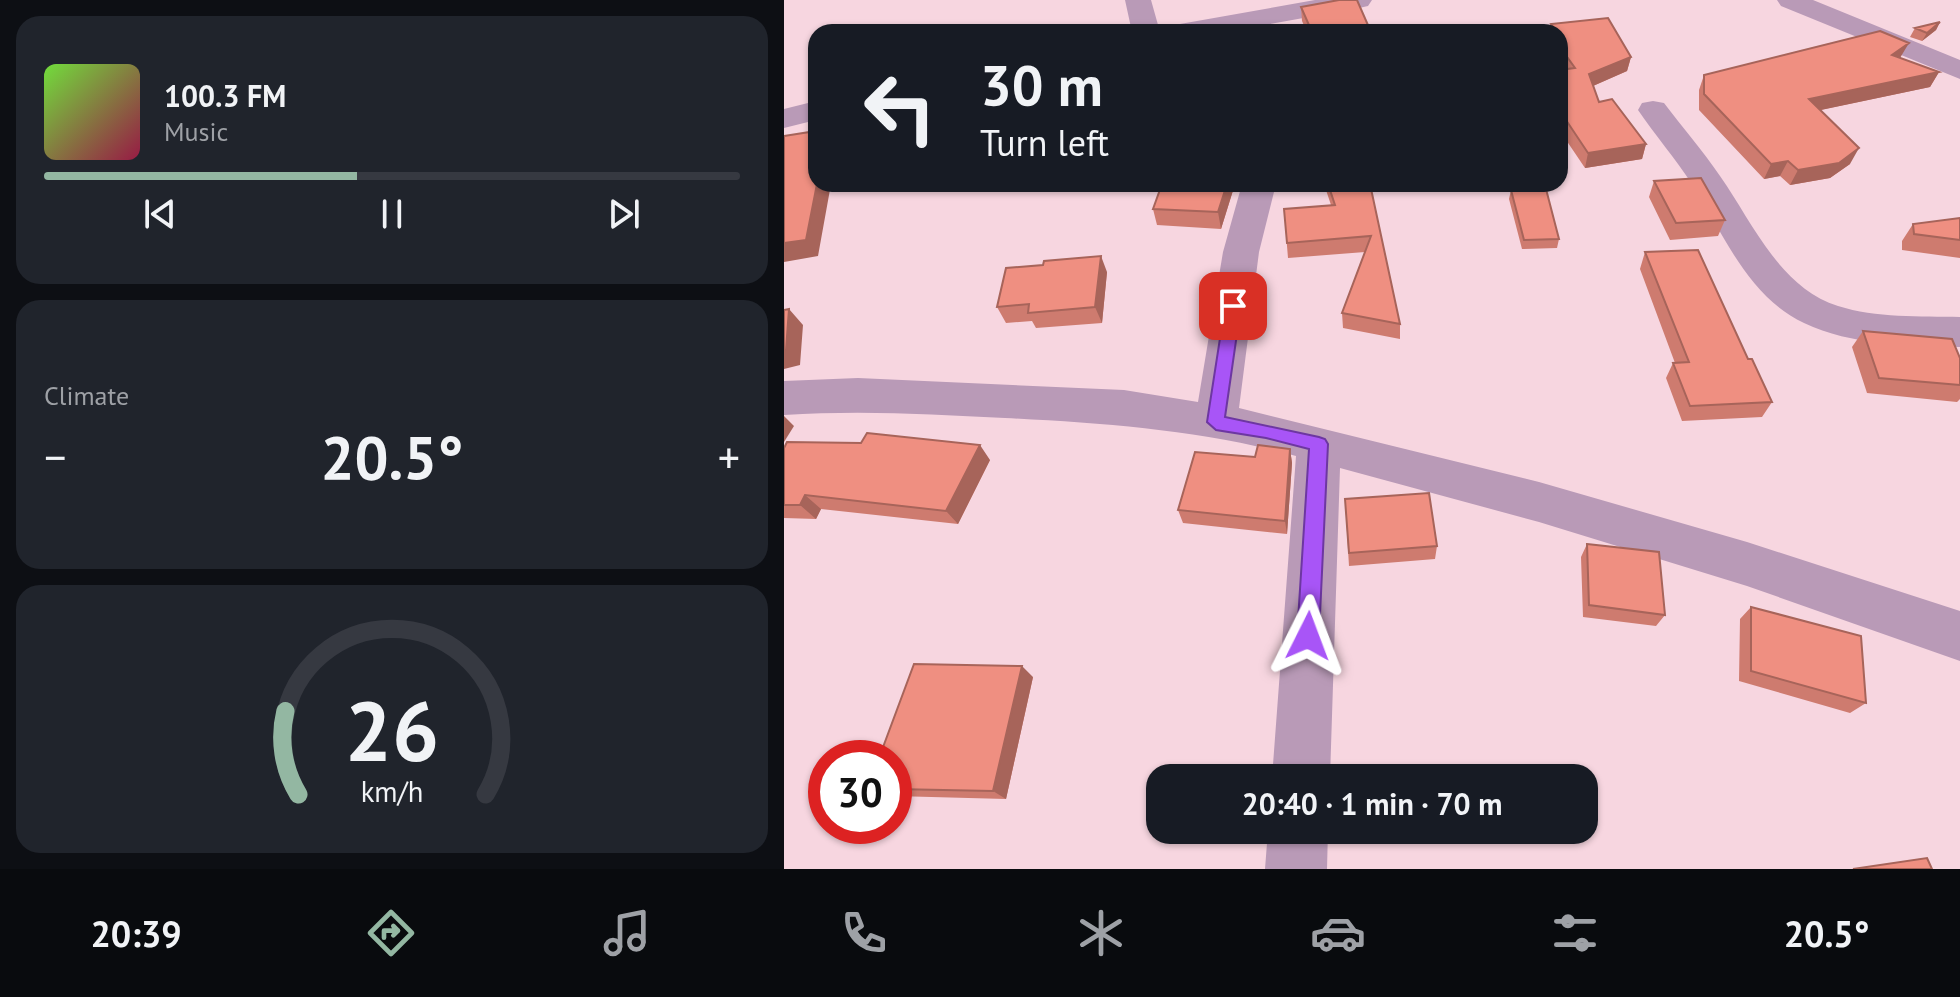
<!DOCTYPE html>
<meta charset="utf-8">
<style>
body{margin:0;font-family:"PT Sans",sans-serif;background:#20242c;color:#f1f3f6;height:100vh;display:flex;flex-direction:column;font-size:30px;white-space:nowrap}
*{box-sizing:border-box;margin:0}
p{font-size:26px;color:#9ea1a6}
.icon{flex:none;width:44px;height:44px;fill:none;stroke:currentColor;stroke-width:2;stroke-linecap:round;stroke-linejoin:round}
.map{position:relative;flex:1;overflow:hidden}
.drawer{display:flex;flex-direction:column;gap:16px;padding:16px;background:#0d0f14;width:784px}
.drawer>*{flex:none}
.guide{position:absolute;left:24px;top:24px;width:760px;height:168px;border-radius:24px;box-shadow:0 2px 6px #0004;background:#171b24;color:#f1f3f6;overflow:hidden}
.speed{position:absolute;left:24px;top:740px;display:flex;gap:16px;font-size:40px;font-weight:700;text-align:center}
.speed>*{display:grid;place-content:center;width:104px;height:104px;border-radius:50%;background:#171b24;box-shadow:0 2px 6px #0004;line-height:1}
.speed .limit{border:12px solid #d22;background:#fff;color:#111}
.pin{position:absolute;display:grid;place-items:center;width:68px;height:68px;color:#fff;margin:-34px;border-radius:16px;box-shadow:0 4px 12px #0006}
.me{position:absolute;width:88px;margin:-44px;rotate:3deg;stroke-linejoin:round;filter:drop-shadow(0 0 6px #0008)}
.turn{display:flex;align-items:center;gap:28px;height:168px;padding:0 40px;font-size:36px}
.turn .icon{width:104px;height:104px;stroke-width:2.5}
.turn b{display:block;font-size:56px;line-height:68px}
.big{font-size:60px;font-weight:800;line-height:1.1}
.drawer .card{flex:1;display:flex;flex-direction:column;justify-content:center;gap:12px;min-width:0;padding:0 28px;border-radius:24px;background:#20242c}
.drawer .dial{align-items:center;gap:0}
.dial svg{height:208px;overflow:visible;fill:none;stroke:#363941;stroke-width:7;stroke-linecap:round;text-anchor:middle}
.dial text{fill:#f1f3f6;stroke:none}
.song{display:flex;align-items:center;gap:24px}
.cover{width:96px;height:96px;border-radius:12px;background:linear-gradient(135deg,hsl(100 70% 55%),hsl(340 70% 35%))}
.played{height:8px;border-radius:4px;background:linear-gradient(90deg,#93b7a2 45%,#363941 45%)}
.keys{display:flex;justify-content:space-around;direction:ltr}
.heat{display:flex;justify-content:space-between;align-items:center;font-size:44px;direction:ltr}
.trip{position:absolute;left:362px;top:764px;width:452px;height:80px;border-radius:24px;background:#171b24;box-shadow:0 2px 6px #0004;font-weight:800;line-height:80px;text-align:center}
.tab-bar{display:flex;height:128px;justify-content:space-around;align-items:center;background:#090b0e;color:#9ea1a6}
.tab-bar .icon{width:56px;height:56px}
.tab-bar .selected{color:#93b7a2}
.tab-bar b{font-size:36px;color:#f1f3f6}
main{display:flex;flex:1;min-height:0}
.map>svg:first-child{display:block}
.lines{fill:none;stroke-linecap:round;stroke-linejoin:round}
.minor{fill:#b99ab7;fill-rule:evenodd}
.wall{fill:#ce7b6f}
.shaded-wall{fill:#a7645a}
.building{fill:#ef8f81;stroke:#a7645a;stroke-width:2}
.route{fill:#a855f7;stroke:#6d37a1;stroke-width:2}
</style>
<main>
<section class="drawer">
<div class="card">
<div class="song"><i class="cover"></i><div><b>100.3 FM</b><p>Music</p></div></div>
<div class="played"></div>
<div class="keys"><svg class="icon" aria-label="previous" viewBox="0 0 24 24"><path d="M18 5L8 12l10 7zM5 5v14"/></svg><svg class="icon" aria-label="pause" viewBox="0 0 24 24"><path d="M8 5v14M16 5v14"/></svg><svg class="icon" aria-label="next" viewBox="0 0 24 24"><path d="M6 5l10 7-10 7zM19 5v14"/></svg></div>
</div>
<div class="card"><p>Climate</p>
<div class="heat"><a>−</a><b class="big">20.5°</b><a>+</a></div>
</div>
<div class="card dial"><svg viewBox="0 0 100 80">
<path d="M14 69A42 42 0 1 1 86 69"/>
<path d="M14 69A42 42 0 0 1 9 37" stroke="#93b7a2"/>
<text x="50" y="56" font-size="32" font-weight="700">26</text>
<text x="50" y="72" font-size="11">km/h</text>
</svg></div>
</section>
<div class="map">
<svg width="1176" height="869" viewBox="0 0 1176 869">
<rect width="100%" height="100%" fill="#f7d6e0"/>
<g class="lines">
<path class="minor" d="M 341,0 L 367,0 L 376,32 L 348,32 Z
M 531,0 L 588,0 L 584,6 L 575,8 L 442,32 L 382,32 L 386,26 L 396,24 Z
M 993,0 L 1029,0 L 1176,60 L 1176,79 L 997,6 Z
M 32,101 L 32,120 L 0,128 L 0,109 Z
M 869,101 L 880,103 C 899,128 919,151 936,176 C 969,223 995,287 1054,306 C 1092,318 1136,316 1176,317 L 1176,347 C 1125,345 1068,346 1020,323 C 963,296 940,234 908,184 C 891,158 871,135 854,110 L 858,103 Z
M 458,184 L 492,184 L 475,252 L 455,408 L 755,482 L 963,542 L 1176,611 L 1176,661 L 963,586 L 755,522 L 556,468 L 546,778 L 488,778 L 512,456 C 417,430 319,423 221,418 C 147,414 74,410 0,415 L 0,381 L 74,378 L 340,390 L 414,402 L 439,252 Z
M 484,830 L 544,830 L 543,869 L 481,869 Z"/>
</g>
<path class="wall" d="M 517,7 L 587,32 L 523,32 L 518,21 Z
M 1156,22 L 1152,30 L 1138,41 L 1126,37 L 1131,28 Z
M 767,24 L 847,57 L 843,71 L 809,86 L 815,102 L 862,144 L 858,159 L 801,168 L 776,131 L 776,70 L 779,70 L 776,65 L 776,32 L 765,32 Z
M 1116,58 L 1155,72 L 1146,87 L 1036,110 L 1066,164 L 1046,178 L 1006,185 L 996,176 L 980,179 L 915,110 L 915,90 L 920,75 Z
M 870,181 L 941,220 L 934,236 L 886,240 L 865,197 Z
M 451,184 L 437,229 L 373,225 L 369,209 Z
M 540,184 L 586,184 L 616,324 L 616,339 L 559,328 L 558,313 L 581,252 L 504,258 L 500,209 L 547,205 Z
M 727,190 L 775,239 L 773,248 L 738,249 L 725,199 Z
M 1176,218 L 1176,258 L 1118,250 L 1118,241 L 1129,224 Z
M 861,252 L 964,359 L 988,402 L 978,417 L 898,421 L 882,378 L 889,363 L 891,363 L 856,269 Z
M 323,272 L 318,323 L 252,328 L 248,321 L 222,323 L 213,307 Z
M 1079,331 L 1176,358 L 1176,399 L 1173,402 L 1083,393 L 1068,347 Z
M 0,448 L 206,460 L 174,524 L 37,509 L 32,519 L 0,518 Z
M 506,449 L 508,463 L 503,534 L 399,523 L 394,510 Z
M 561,499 L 653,546 L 651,559 L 565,566 Z
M 803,544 L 881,615 L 872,626 L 799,617 L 797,557 Z
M 967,607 L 1082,703 L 1066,713 L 955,681 L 956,619 Z
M 249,677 L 222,799 L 110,796 L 110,758 Z"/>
<path class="shaded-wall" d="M 1156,22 L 1152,30 L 1138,41 L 1143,33 Z
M 1125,43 L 1116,58 L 1108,55 Z
M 847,57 L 843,71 L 802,89 L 805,74 Z
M 1155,72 L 1146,87 L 1018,114 L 1025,99 Z
M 862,144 L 858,159 L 801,168 L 804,153 Z
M 1075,148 L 1066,164 L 1046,178 L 1006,185 L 1014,170 Z
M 1004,161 L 996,176 L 980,179 L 987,164 Z
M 33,184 L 49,184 L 47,184 L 34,256 L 0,262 L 0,243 Z
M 443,184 L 451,184 L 437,229 L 434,212 Z
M 317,256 L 323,272 L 318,323 L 311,307 Z
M 5,309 L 19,325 L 16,365 L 0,369 L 0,350 Z
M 0,416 L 10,426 L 0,442 Z
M 196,445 L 206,460 L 174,524 L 162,511 Z
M 506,449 L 508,463 L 503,534 L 501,521 Z
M 21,495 L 37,509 L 32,519 L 16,505 Z
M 238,666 L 249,677 L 222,799 L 209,791 Z"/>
<path class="building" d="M 555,0 L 573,0 L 587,32 L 528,32 L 517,7 Z
M 824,18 L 847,57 L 805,74 L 815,102 L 828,99 L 862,144 L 804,153 L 776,111 L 776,70 L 791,68 L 776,47 L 776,41 L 778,41 L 776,38 L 776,32 L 772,32 L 767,24 Z
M 1156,22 L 1143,33 L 1131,28 Z
M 1096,31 L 1125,43 L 1108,55 L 1155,72 L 1025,99 L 1075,148 L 1055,163 L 1014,170 L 1004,161 L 987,164 L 920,94 L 920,75 Z
M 32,131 L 33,184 L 22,240 L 0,243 L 0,136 Z
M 917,178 L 941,220 L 892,223 L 870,181 Z
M 378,184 L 443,184 L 434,212 L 369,209 Z
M 544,184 L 586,184 L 616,324 L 558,313 L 587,236 L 503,243 L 500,209 L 551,205 Z
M 762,189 L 775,239 L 740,240 L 727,190 Z
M 1176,218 L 1176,240 L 1130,234 L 1129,224 Z
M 914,250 L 964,359 L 968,359 L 988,402 L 906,406 L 889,363 L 905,362 L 861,252 Z
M 317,256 L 311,307 L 244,313 L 245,304 L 213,307 L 222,268 L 259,265 L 260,261 Z
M 5,309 L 2,350 L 0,350 L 0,310 Z
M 1079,331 L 1168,339 L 1176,358 L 1176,385 L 1095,378 Z
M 83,433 L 196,445 L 162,511 L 21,495 L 16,505 L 0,505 L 0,448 L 3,442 L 77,443 Z
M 474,445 L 506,449 L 501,521 L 394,510 L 411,452 L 471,457 Z
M 645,493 L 653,546 L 565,553 L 561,499 Z
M 803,544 L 875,552 L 881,615 L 805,605 Z
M 967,607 L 1077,636 L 1082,703 L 967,671 Z
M 130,664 L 238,666 L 209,791 L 110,789 L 110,758 L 95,758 Z
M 1143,858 L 1148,869 L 1069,869 Z"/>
<path class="route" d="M 449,301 L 457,306 L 441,417 L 535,437 L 541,439 L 544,444 L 535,636 L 532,643 L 524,646 L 517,643 L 513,636 L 525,449 L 482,438 L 432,430 L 423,422 L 441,306 Z"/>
</svg>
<div class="speed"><div class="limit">30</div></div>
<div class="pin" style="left:449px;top:306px;background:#d93025"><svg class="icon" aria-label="arrive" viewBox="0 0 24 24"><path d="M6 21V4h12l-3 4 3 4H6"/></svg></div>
<svg class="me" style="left:524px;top:636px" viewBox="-20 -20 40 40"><path d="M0-17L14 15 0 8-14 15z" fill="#a855f7" stroke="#fff" stroke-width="4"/></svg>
<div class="trip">20:40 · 1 min · 70 m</div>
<div class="guide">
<div class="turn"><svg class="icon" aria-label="left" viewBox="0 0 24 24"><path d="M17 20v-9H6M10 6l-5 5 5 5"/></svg><div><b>30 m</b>Turn left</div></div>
</div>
</div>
</main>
<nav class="tab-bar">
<b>20:39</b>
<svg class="icon selected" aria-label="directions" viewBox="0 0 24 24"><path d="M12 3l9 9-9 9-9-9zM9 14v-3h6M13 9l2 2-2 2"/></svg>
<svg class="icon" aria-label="music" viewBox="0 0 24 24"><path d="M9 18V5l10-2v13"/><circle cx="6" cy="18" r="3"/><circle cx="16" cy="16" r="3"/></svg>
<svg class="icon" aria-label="phone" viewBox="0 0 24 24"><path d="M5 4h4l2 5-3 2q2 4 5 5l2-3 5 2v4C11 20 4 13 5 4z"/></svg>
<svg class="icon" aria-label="climate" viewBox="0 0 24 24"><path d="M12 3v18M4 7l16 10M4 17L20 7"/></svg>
<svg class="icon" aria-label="car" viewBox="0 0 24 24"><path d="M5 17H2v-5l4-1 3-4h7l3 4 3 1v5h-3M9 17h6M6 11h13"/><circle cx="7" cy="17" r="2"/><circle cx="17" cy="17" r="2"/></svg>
<svg class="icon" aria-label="filters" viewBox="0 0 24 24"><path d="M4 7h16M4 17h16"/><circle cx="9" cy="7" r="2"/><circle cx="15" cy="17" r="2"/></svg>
<b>20.5°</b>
</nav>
